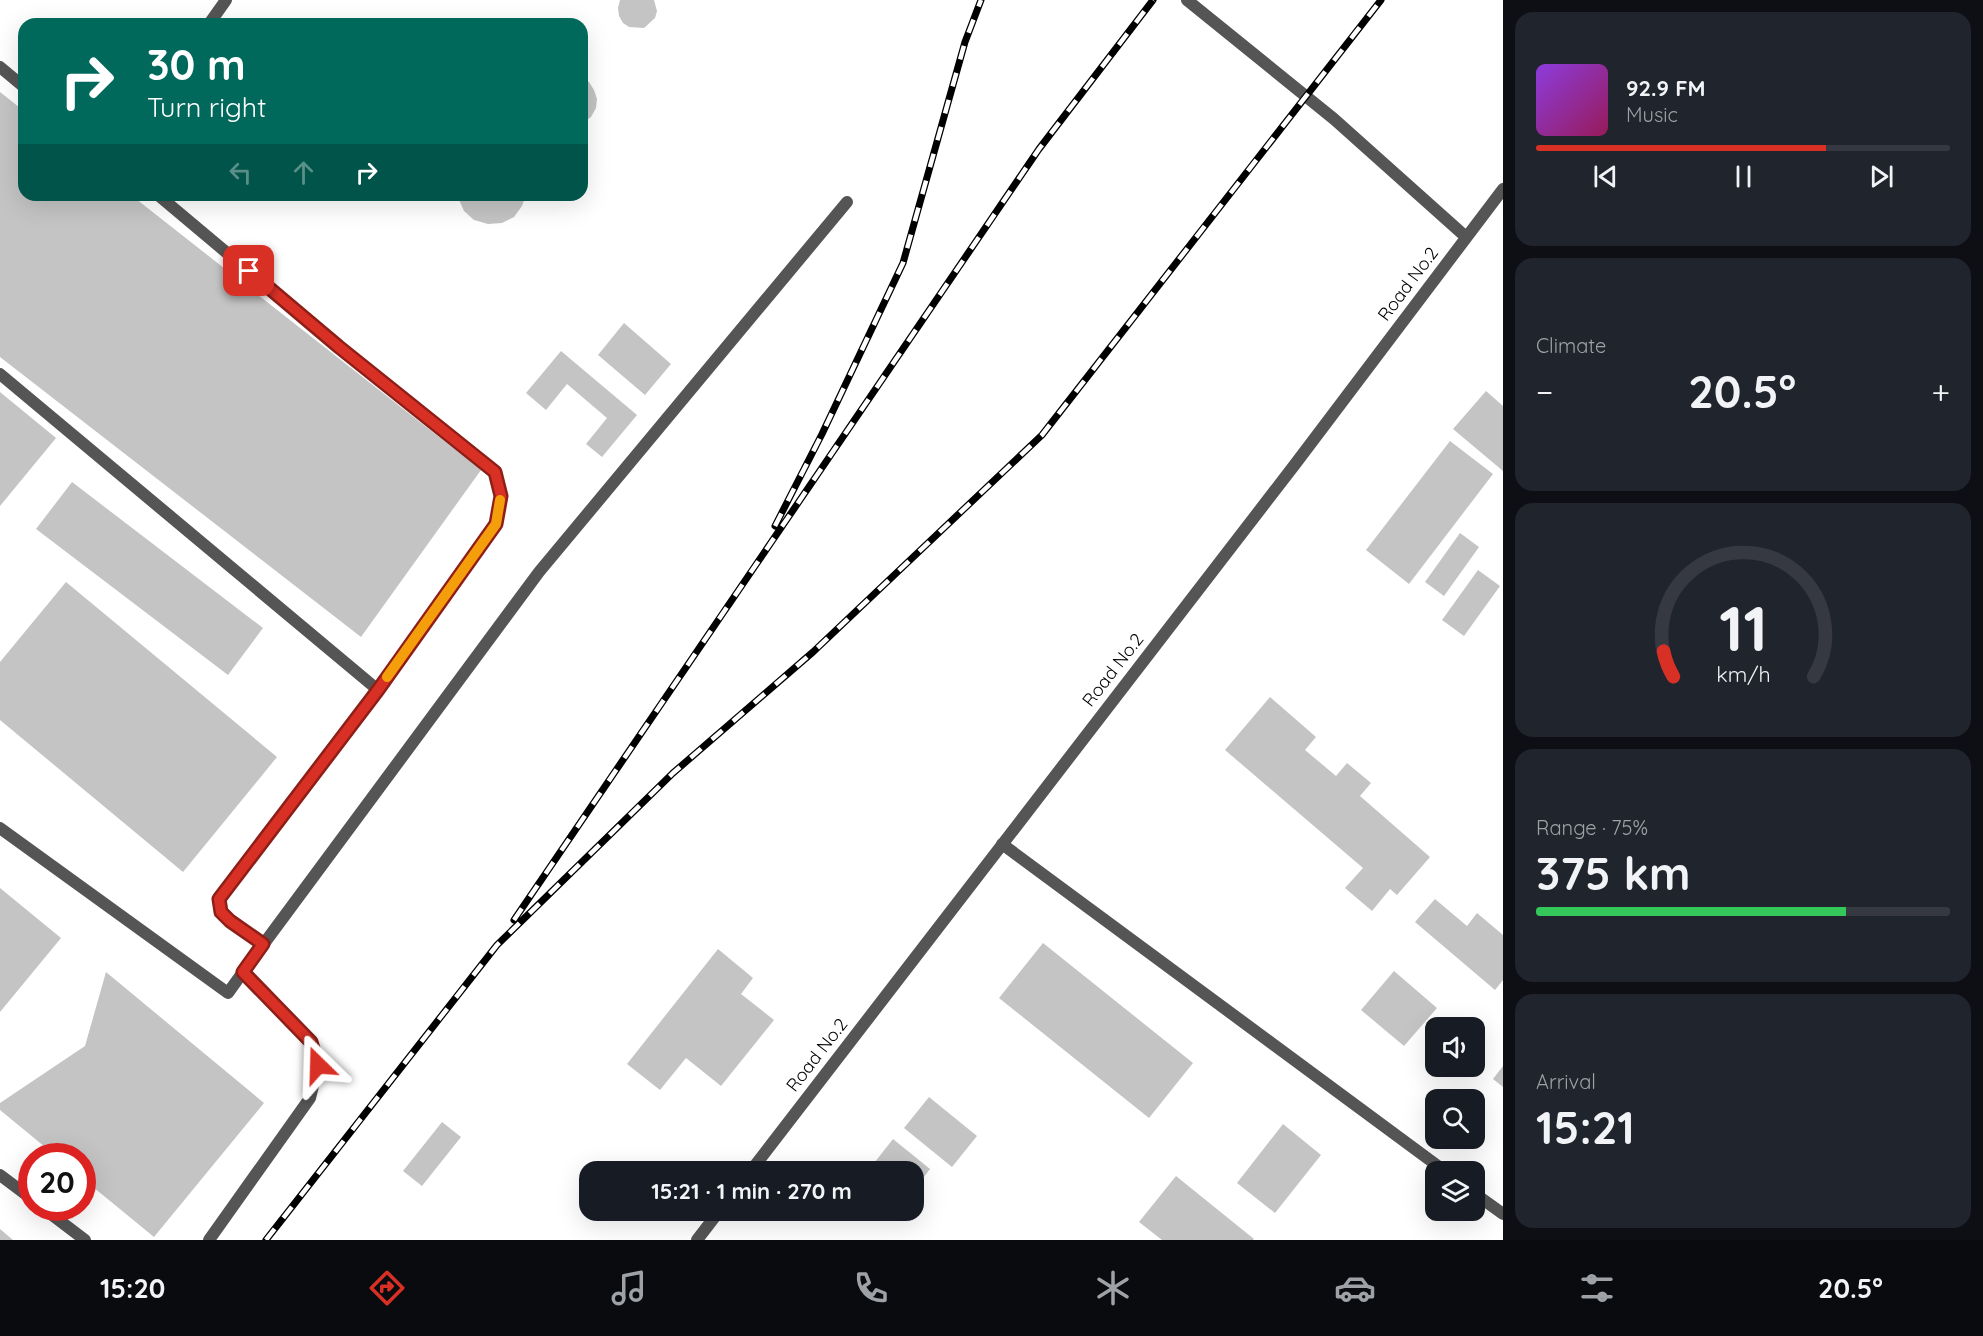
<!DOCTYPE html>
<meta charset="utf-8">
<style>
body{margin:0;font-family:Quicksand,sans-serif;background:#20242c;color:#f1f3f6;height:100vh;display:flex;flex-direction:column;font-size:22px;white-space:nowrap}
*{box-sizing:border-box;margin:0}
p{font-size:20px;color:#9ea1a6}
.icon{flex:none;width:33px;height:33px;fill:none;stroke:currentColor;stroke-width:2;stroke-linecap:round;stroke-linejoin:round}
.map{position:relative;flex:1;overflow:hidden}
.panel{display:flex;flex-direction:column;gap:12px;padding:12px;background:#0d0f14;width:480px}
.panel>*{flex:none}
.top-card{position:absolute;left:18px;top:18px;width:570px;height:183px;border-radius:18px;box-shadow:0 6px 24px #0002;background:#00695c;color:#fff;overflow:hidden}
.fabs{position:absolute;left:1425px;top:1017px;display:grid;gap:12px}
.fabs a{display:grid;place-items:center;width:60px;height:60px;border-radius:12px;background:#171b24;box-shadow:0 6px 24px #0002;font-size:30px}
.speed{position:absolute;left:18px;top:1143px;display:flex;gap:12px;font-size:30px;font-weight:700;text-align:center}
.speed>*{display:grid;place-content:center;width:78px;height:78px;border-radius:50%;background:#171b24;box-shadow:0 6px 24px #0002;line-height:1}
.speed .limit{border:9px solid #d22;background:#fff;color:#111}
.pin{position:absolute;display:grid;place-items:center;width:51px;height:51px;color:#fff;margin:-26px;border-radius:12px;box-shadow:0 3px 9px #0006}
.me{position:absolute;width:66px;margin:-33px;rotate:338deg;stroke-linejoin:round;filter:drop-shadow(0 0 4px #0008)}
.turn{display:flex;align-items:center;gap:21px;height:126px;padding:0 30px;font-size:27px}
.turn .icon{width:78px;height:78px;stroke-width:2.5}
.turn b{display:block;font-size:42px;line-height:51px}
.lanes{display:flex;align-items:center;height:57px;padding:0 30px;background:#0003;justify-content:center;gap:30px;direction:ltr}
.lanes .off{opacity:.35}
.big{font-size:45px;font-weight:700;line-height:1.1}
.panel .card{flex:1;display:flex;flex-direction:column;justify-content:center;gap:9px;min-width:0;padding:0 21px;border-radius:18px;background:#20242c}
.panel .dial{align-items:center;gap:0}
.dial svg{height:156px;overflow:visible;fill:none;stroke:#363941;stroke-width:7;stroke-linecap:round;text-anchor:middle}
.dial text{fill:#f1f3f6;stroke:none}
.song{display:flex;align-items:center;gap:18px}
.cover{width:72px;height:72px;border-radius:9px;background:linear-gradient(135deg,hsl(270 70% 55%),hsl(330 70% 35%))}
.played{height:6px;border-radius:3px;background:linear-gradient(90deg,#d93025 70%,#363941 70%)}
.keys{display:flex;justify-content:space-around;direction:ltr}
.heat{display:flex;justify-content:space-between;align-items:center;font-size:33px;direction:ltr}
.charge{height:9px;border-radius:4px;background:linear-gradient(90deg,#34c759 75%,#363941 0)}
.trip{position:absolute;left:579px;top:1161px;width:345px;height:60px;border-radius:18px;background:#171b24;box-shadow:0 6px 24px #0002;font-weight:700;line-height:60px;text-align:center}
.tabs{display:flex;height:96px;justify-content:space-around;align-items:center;background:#090b0e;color:#9ea1a6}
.tabs .icon{width:42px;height:42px}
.tabs .selected{color:#d93025}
.tabs b{font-size:27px;color:#f1f3f6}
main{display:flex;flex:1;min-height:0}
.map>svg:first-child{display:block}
.building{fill:#c4c4c4}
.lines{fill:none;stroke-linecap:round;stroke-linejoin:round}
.service{stroke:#555;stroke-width:12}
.rail-casing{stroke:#000;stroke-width:7}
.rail{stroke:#fff;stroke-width:4.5;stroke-dasharray:14;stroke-linecap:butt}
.route-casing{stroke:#8d1f18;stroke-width:15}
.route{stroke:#d93025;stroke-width:10}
.slow{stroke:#f59e0b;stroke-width:10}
.labels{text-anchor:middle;stroke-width:6;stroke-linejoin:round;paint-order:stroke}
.street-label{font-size:18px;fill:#000;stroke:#fff}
</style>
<main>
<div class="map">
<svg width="1503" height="1240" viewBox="0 0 1503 1240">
<rect width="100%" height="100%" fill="#fff"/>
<path class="building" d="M 620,0 L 654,0 L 657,11 L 655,18 L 644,28 L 629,27 L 623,23 L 619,16 L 618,8 Z
M 582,79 L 589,82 L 594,90 L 597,99 L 596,108 L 591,117 L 582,123 Z
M 0,92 L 24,111 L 24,195 L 131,195 L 481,470 L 361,637 L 0,357 Z
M 457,195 L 526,195 L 522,206 L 514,217 L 502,223 L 488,224 L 474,220 L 464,211 Z
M 624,323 L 671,364 L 645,395 L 598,355 Z
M 561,351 L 637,415 L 602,457 L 586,444 L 607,418 L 567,384 L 546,410 L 526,393 Z
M 1486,391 L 1503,406 L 1503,471 L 1453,429 Z
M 0,392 L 56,438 L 0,506 Z
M 1450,441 L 1493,474 L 1409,584 L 1366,550 Z
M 72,482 L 263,628 L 228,675 L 36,529 Z
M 1460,533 L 1479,547 L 1444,596 L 1425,582 Z
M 1478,570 L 1500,586 L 1464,636 L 1442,620 Z
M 66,582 L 277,757 L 183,872 L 0,720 L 0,662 Z
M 1270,697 L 1316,737 L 1305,750 L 1336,776 L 1347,763 L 1371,783 L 1360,796 L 1430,857 L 1397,895 L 1390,889 L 1372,911 L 1345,888 L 1363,868 L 1225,750 Z
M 0,888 L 61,938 L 0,1012 Z
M 1435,899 L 1467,926 L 1477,913 L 1503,935 L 1503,980 L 1495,990 L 1415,922 Z
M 1043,943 L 1193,1063 L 1149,1118 L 999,998 Z
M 718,949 L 753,978 L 741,994 L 774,1020 L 721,1086 L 686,1058 L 660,1090 L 627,1064 Z
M 1394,971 L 1437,1008 L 1404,1046 L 1361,1010 Z
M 106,972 L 264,1103 L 154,1237 L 82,1178 L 82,1156 L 56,1156 L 0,1110 L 0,1103 L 85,1046 Z
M 1503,1066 L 1503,1087 L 1493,1079 Z
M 929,1097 L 977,1136 L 952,1167 L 904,1128 Z
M 442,1122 L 461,1137 L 422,1186 L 403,1171 Z
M 1283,1124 L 1321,1155 L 1275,1213 L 1237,1183 Z
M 893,1139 L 930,1169 L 914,1190 L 914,1172 L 867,1172 Z
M 1176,1176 L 1254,1239 L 1253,1240 L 1162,1240 L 1139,1222 Z
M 0,1229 L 13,1240 L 0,1240 Z"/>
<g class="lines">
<path class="service" d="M 1187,0 L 1334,119 L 1466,237
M 209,24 L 226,0
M 0,67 L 24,87
M 158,195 L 339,347 L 495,472 L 501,496 L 496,524 L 378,690 L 219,899 L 221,912 L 230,921 L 263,944
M 0,374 L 378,690
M 0,828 L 228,993 L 243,972
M 1002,844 L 1446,1172
M 750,1172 L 1296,463 L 1503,189
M 0,1175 L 32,1199
M 1474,1193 L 1503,1214
M 43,1208 L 85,1240
M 209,1240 L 310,1098 L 318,1065 L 311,1042 L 243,972 L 539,572 L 847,202
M 697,1240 L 720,1210"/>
<g class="rail-casing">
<path id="rail" d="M 775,526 L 822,434 L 903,263 L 965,42 L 981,0
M 514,920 L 1039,149 L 1153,0
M 266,1240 L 497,945 L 673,773 L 813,652 L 1042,435 L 1381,0"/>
</g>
<use href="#rail" class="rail"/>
</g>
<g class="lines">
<g class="route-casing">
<path id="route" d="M 249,271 L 339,347 L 495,472 L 501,496 L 496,524 L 378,690 L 219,899 L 221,912 L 230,921 L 263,944 L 243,972 L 311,1042 L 318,1065"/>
</g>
<use href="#route" class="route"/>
<path class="slow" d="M 387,677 L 496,524 L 500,500"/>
</g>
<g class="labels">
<g class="street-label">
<text transform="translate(1408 284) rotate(-53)" y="6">Road No.2</text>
<text transform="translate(1113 670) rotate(-52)" y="6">Road No.2</text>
<text transform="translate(817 1055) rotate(-52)" y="6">Road No.2</text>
</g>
</g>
</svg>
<div class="fabs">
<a><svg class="icon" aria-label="sound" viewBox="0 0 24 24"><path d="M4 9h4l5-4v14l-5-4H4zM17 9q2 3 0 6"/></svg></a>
<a><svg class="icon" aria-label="search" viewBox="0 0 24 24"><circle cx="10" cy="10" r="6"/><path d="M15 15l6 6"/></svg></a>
<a><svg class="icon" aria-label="layers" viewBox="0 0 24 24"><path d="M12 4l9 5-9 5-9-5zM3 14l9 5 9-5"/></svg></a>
</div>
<div class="speed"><div class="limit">20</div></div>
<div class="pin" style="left:249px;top:271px;background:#d93025"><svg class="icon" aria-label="arrive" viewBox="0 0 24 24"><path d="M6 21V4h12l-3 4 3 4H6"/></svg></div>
<svg class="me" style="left:318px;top:1065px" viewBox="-20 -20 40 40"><path d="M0-17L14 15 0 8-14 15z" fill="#d93025" stroke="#fff" stroke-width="4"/></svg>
<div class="trip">15:21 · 1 min · 270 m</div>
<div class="top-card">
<div class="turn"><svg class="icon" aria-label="right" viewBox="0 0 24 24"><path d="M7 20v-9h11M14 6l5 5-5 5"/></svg><div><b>30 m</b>Turn right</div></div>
<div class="lanes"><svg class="icon off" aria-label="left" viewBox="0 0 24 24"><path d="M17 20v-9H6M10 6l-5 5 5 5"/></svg><svg class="icon off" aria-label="ahead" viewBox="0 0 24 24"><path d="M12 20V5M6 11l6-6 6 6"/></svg><svg class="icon" aria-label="right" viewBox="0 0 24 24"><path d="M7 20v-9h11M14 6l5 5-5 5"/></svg></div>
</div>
</div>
<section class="panel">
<div class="card">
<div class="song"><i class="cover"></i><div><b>92.9 FM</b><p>Music</p></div></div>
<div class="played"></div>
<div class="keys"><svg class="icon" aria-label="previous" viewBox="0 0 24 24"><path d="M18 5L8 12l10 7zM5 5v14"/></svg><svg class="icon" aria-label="pause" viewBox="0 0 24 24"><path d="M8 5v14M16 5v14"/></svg><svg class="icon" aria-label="next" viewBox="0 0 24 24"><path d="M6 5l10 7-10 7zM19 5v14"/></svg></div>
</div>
<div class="card"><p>Climate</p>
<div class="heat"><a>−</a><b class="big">20.5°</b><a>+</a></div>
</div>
<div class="card dial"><svg viewBox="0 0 100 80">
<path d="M14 69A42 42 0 1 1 86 69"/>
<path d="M14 69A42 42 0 0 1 9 56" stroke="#d93025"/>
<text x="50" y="56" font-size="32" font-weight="700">11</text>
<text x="50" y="72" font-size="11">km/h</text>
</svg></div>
<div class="card"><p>Range · 75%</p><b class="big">375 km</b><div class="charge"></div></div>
<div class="card"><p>Arrival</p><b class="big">15:21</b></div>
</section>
</main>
<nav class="tabs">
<b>15:20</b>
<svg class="icon selected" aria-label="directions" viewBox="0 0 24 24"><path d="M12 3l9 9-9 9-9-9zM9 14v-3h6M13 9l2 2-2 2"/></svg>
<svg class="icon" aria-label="music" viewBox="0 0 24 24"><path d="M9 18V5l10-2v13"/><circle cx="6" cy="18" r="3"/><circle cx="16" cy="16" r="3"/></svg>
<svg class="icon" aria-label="phone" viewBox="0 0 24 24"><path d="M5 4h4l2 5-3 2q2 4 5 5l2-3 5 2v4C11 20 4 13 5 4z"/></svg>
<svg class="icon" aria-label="climate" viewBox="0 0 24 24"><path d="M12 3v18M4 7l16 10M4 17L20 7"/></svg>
<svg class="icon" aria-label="car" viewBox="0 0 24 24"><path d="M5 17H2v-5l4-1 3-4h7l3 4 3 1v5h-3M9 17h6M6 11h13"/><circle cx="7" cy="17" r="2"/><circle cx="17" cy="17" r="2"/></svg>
<svg class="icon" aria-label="filters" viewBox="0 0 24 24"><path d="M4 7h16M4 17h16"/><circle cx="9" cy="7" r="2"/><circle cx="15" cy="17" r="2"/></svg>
<b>20.5°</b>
</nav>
